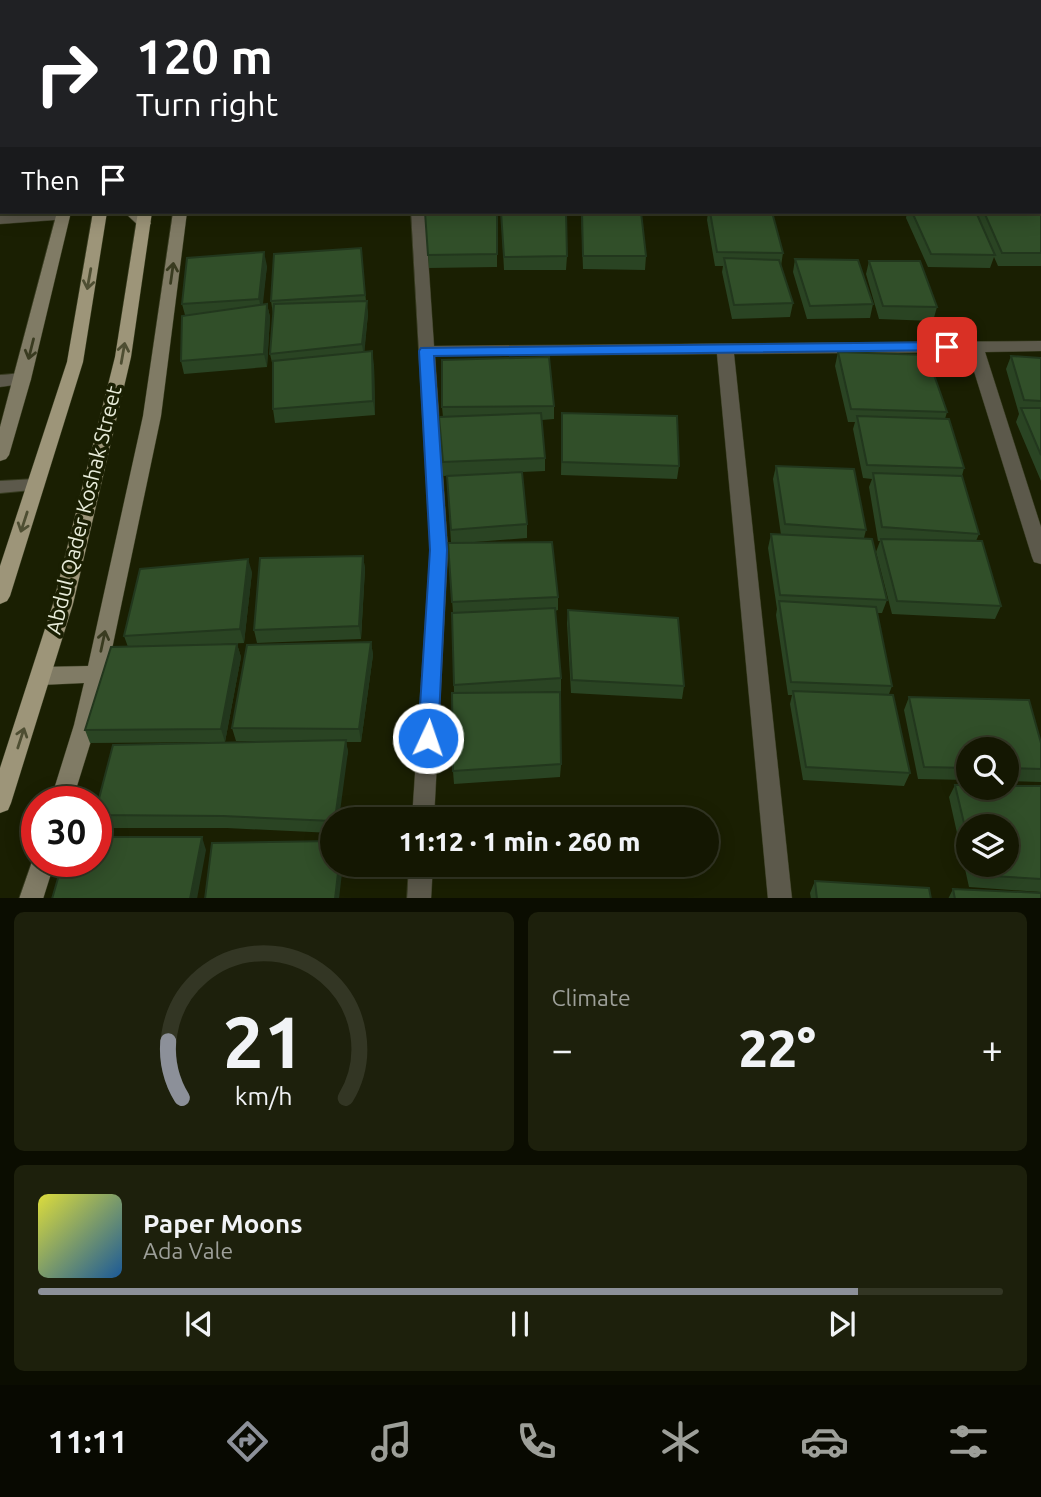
<!DOCTYPE html>
<meta charset="utf-8">
<style>
body{margin:0;font-family:Ubuntu,sans-serif;background:#1d200c;color:#f1f3f6;height:100vh;display:flex;flex-direction:column;font-size:26px;white-space:nowrap}
*{box-sizing:border-box;margin:0}
p{font-size:23px;color:#9d9f99}
.icon{flex:none;width:38px;height:38px;fill:none;stroke:currentColor;stroke-width:2;stroke-linecap:round;stroke-linejoin:round}
.map{position:relative;height:898px;overflow:hidden}
.panel{display:flex;flex-direction:column;gap:14px;padding:14px;background:#0b0d01;flex:1}
.panel>*{flex:none}
.banner{position:absolute;left:0px;top:0px;width:1041px;height:214px;box-shadow:0 4px 18px #0003,0 0 0 2px #333624;background:#202124;color:#fff;overflow:hidden}
.controls{position:absolute;left:956px;top:737px;display:grid;gap:14px}
.controls a{display:grid;place-items:center;width:63px;height:63px;border-radius:50%;background:#141702;box-shadow:0 4px 18px #0003,0 0 0 2px #333624;font-size:35px}
.speed{position:absolute;left:21px;top:786px;display:flex;gap:14px;font-size:35px;font-weight:700;text-align:center}
.speed>*{display:grid;place-content:center;width:91px;height:91px;border-radius:50%;background:#141702;box-shadow:0 4px 18px #0003,0 0 0 2px #333624;line-height:1}
.speed .limit{border:10px solid #d22;background:#fff;color:#111}
.pin{position:absolute;display:grid;place-items:center;width:60px;height:60px;color:#fff;margin:-30px;border-radius:14px;box-shadow:0 4px 10px #0006}
.me{position:absolute;width:77px;margin:-38px;rotate:3deg;stroke-linejoin:round;filter:drop-shadow(0 0 5px #0008)}
.turn{display:flex;align-items:center;gap:24px;height:147px;padding:0 21px;font-size:32px}
.turn .icon{width:91px;height:91px;stroke-width:2.5}
.turn b{display:block;font-size:49px;line-height:60px}
.then{display:flex;align-items:center;height:66px;padding:0 21px;background:#0003;gap:14px;font-size:26px}
.big{font-size:52px;font-weight:800;line-height:1.1}
.panel .tile{flex:1;display:flex;flex-direction:column;justify-content:center;gap:10px;min-width:0;padding:0 24px;border-radius:10px;background:#1d200c}
.panel .dial{align-items:center;gap:0}
.dial svg{height:182px;overflow:visible;fill:none;stroke:#333624;stroke-width:7;stroke-linecap:round;text-anchor:middle}
.dial text{fill:#f1f3f6;stroke:none}
.song{display:flex;align-items:center;gap:21px}
.cover{width:84px;height:84px;border-radius:10px;background:linear-gradient(135deg,hsl(60 70% 55%),hsl(210 70% 35%))}
.played{height:7px;border-radius:4px;background:linear-gradient(90deg,#8c9099 85%,#333624 85%)}
.keys{display:flex;justify-content:space-around;direction:ltr}
.heat{display:flex;justify-content:space-between;align-items:center;font-size:38px;direction:ltr}
.panel .tiles{flex:1;display:grid;gap:14px;grid-template-columns:1fr 1fr}
.tile:last-child{grid-column:span 2}
.trip{position:absolute;left:320px;top:807px;width:399px;height:70px;border-radius:35px;background:#141702;box-shadow:0 4px 18px #0003,0 0 0 2px #333624;font-weight:800;line-height:70px;text-align:center}
.dock{display:flex;height:112px;justify-content:space-around;align-items:center;background:#080901;color:#9d9f99}
.dock .icon{width:49px;height:49px}
.dock .selected{color:#8c9099}
.dock b{font-size:32px;color:#f1f3f6}
.map>svg:first-child{display:block}
.lines{fill:none;stroke-linecap:round;stroke-linejoin:round}
.lane-casing{stroke:#373c20;stroke-width:2}
.street-casing{stroke:#373c20;stroke-width:1}
.secondary-casing{stroke:#373c20;stroke-width:1}
.primary-casing{stroke:#373c20;stroke-width:1}
.lane{fill:#5c594b;fill-rule:evenodd}
.street{fill:#5c594b;fill-rule:evenodd}
.secondary{fill:#807b65;fill-rule:evenodd}
.primary{fill:#9d9579;fill-rule:evenodd}
.wall{fill:#2a4423;fill-rule:evenodd}
.shaded-wall{fill:#22371d}
.building{fill:#314f29;stroke:#22371d;stroke-width:2}
.oneway{stroke:#393b20}
.oneway2{stroke:#4e4e32}
.route{fill:#1a73e8;stroke:#114b97;stroke-width:2}
.labels{text-anchor:middle;stroke-width:7;stroke-linejoin:round;paint-order:stroke}
.street-label{font-size:21px;fill:#e8ecda;stroke:#1a1f02}
</style>
<div class="map">
<svg width="1041" height="899" viewBox="0 0 1041 899">
<rect width="100%" height="100%" fill="#1a1f02"/>
<g class="lines">
<g class="lane-casing">
<path id="lane" d="M 36,479 L 42,481 L 44,485 L 42,489 L 0,493 L 0,481 Z"/>
</g>
<g class="street-casing">
<path id="street" d="M 383,0 L 395,0 L 395,2 L 383,2 Z
M 563,0 L 575,0 L 575,2 L 563,2 Z
M 684,0 L 696,0 L 696,2 L 684,2 Z
M 867,0 L 879,0 L 880,2 L 868,2 Z
M 0,95 L 2,95 L 2,103 L 0,103 Z
M 62,212 L 68,213 L 68,219 L 0,224 L 0,216 Z
M 411,212 L 425,212 L 434,346 L 1041,341 L 1041,351 L 985,352 L 1041,527 L 1041,564 L 1034,562 L 1032,557 L 968,352 L 734,354 L 792,899 L 768,899 L 717,354 L 435,356 L 448,550 L 434,819 L 412,819 L 430,550 Z
M 23,373 L 31,379 L 29,383 L 0,387 L 0,375 Z
M 409,864 L 433,864 L 431,899 L 407,899 Z"/>
</g>
<g class="secondary-casing">
<path id="secondary" d="M 107,0 L 119,0 L 119,2 L 107,2 Z
M 202,0 L 214,0 L 214,2 L 202,2 Z
M 1040,180 L 1041,180 L 1041,188 L 1040,188 Z
M 57,212 L 71,212 L 31,379 L 9,455 L 6,459 L 0,461 L 0,427 Z
M 124,212 L 139,212 L 151,223 L 149,226 L 139,226 Z
M 173,212 L 187,212 L 161,416 L 96,725 L 72,802 L 50,802 L 74,725 L 84,683 L 41,685 L 34,682 L 31,676 L 34,670 L 41,667 L 88,666 L 143,416 Z
M 35,853 L 37,861 L 55,861 L 43,899 L 19,899 Z"/>
</g>
<g class="primary-casing">
<path id="primary" d="M 137,0 L 149,0 L 149,2 L 137,2 Z
M 173,0 L 185,0 L 185,2 L 173,2 Z
M 93,212 L 107,212 L 83,362 L 10,596 L 7,601 L 0,604 L 0,566 L 67,362 Z
M 138,212 L 152,212 L 131,357 L 73,604 L 11,803 L 8,810 L 0,813 L 0,768 L 53,604 L 115,357 Z"/>
</g>
<use href="#lane" class="lane"/>
<use href="#street" class="street"/>
<use href="#secondary" class="secondary"/>
<use href="#primary" class="primary"/>
</g>
<path class="wall" d="M 403,0 L 457,0 L 462,2 L 404,2 Z
M 879,0 L 1013,0 L 1014,2 L 879,2 Z
M 1040,48 L 1041,51 L 1041,99 L 1040,99 Z
M 1040,122 L 1041,122 L 1041,165 L 1040,165 Z
M 1041,202 L 1041,266 L 998,266 L 994,257 L 990,268 L 928,267 L 906,218 L 907,212 L 1040,212 Z
M 425,212 L 497,212 L 497,267 L 429,268 Z
M 501,212 L 567,256 L 566,270 L 504,270 Z
M 581,212 L 646,256 L 645,270 L 583,269 Z
M 708,212 L 772,212 L 783,253 L 781,266 L 793,303 L 790,317 L 732,319 L 722,272 L 723,266 L 715,266 L 707,220 Z
M 361,248 L 366,301 L 368,314 L 364,352 L 374,365 L 375,415 L 275,423 L 273,409 L 273,367 L 270,354 L 273,314 L 271,301 Z
M 795,259 L 873,304 L 870,318 L 807,319 L 793,272 Z
M 869,261 L 937,307 L 933,321 L 879,319 L 866,274 Z
M 267,266 L 262,304 L 267,304 L 270,317 L 267,367 L 184,374 L 181,361 L 185,315 L 182,304 Z
M 838,352 L 947,412 L 945,419 L 964,468 L 962,476 L 979,534 L 976,541 L 1001,606 L 995,619 L 892,614 L 876,552 L 880,541 L 878,541 L 869,487 L 872,479 L 863,478 L 853,429 L 855,422 L 848,422 L 835,366 Z
M 1011,356 L 1041,358 L 1041,481 L 1016,422 L 1019,414 L 1006,369 Z
M 554,406 L 554,419 L 542,420 L 545,458 L 545,471 L 522,472 L 527,524 L 527,538 L 462,543 L 558,597 L 558,610 L 555,611 L 561,678 L 561,691 L 540,692 L 561,764 L 560,777 L 454,784 L 453,771 L 454,693 L 452,613 L 453,613 L 448,543 L 451,543 L 447,476 L 510,473 L 443,476 L 439,417 L 443,417 L 442,407 Z
M 562,413 L 679,466 L 677,479 L 561,475 Z
M 776,466 L 866,530 L 864,538 L 887,600 L 882,613 L 877,613 L 892,686 L 889,694 L 910,773 L 904,786 L 803,780 L 790,704 L 792,695 L 788,695 L 776,615 L 777,609 L 768,548 L 771,534 L 781,535 L 773,479 Z
M 363,556 L 365,569 L 361,639 L 257,643 L 254,630 Z
M 252,572 L 244,643 L 221,644 L 237,644 L 241,657 L 225,742 L 90,743 L 85,730 L 128,647 L 124,636 Z
M 568,610 L 684,686 L 682,699 L 571,693 L 567,623 Z
M 371,642 L 373,655 L 361,742 L 346,742 L 348,752 L 332,819 L 332,833 L 227,828 L 101,828 L 96,818 L 96,815 L 267,741 L 236,741 L 232,728 Z
M 909,697 L 1041,743 L 1041,782 L 1006,781 L 1006,749 L 968,749 L 968,780 L 918,779 L 904,710 Z
M 955,785 L 1041,786 L 1041,892 L 969,887 L 949,797 ZM 968,826 L 1006,864 L 968,864 Z
M 815,881 L 931,899 L 811,899 L 810,893 Z
M 953,889 L 1041,899 L 948,899 Z"/>
<path class="shaded-wall" d="M 361,248 L 366,308 L 367,301 L 368,314 L 364,357 L 362,344 L 366,308 Z
M 264,252 L 267,266 L 262,313 L 259,299 Z
M 267,304 L 270,317 L 267,367 L 264,354 Z
M 372,351 L 374,365 L 375,415 L 373,401 Z
M 363,556 L 365,569 L 361,639 L 359,626 Z
M 248,559 L 252,572 L 244,643 L 240,629 Z
M 371,642 L 373,655 L 361,742 L 359,729 Z
M 237,644 L 241,657 L 225,742 L 221,729 Z
M 346,740 L 348,752 L 339,819 L 335,819 Z
M 202,837 L 206,850 L 197,899 L 190,899 Z
M 339,864 L 343,864 L 339,899 L 335,899 Z"/>
<path class="building" d="M 287,0 L 337,0 L 337,2 L 287,2 Z
M 461,0 L 462,2 L 437,2 Z
M 473,0 L 535,0 L 535,2 L 473,2 Z
M 779,0 L 839,0 L 840,2 L 779,2 Z
M 955,0 L 1013,0 L 1014,2 L 999,2 Z
M 1040,61 L 1041,61 L 1041,87 L 1040,87 Z
M 1040,122 L 1041,122 L 1041,152 L 1040,152 Z
M 1040,202 L 1041,202 L 1041,253 L 1002,253 L 984,212 L 1040,212 Z
M 425,212 L 497,212 L 497,254 L 428,255 Z
M 501,212 L 566,212 L 567,256 L 504,257 Z
M 582,212 L 641,212 L 646,256 L 583,256 Z
M 710,212 L 772,212 L 783,253 L 717,252 Z
M 912,212 L 976,212 L 995,255 L 931,254 Z
M 361,248 L 365,295 L 271,301 L 274,254 Z
M 264,252 L 259,299 L 182,304 L 187,258 Z
M 724,258 L 779,260 L 793,303 L 734,305 Z
M 795,259 L 858,260 L 873,304 L 810,306 Z
M 869,261 L 920,261 L 937,307 L 883,306 Z
M 367,301 L 362,344 L 270,354 L 274,304 Z
M 267,304 L 264,354 L 181,361 L 182,316 Z
M 372,351 L 373,401 L 273,409 L 273,361 Z
M 838,352 L 927,355 L 947,412 L 851,409 Z
M 1011,356 L 1041,358 L 1041,401 L 1024,400 Z
M 549,357 L 554,406 L 442,407 L 442,360 Z
M 1021,408 L 1041,408 L 1041,455 Z
M 541,413 L 545,458 L 443,462 L 439,417 Z
M 562,413 L 677,416 L 679,466 L 562,462 Z
M 857,416 L 949,419 L 964,468 L 867,465 Z
M 776,466 L 854,469 L 866,530 L 785,524 Z
M 522,472 L 527,524 L 451,530 L 447,476 Z
M 873,473 L 962,476 L 979,534 L 882,527 Z
M 771,534 L 872,539 L 887,600 L 780,595 Z
M 881,539 L 982,541 L 1001,606 L 897,601 Z
M 552,542 L 558,597 L 452,602 L 448,543 Z
M 363,556 L 359,626 L 254,630 L 260,558 Z
M 248,559 L 240,629 L 124,636 L 140,569 Z
M 779,601 L 876,607 L 892,686 L 791,682 Z
M 555,608 L 561,678 L 454,685 L 452,613 Z
M 568,610 L 678,618 L 684,686 L 572,680 Z
M 371,642 L 359,729 L 232,728 L 247,645 Z
M 237,644 L 221,729 L 85,730 L 111,647 Z
M 793,691 L 893,695 L 910,773 L 806,767 Z
M 560,692 L 561,764 L 453,771 L 452,693 Z
M 909,697 L 1029,700 L 1041,743 L 1041,769 L 1006,768 L 1006,749 L 968,749 L 968,768 L 924,767 Z
M 346,740 L 335,819 L 332,819 L 332,821 L 223,816 L 96,815 L 96,810 L 113,745 Z
M 955,785 L 968,785 L 968,788 L 1006,788 L 1006,786 L 1041,786 L 1041,879 L 976,875 L 973,864 L 1006,864 L 1006,826 L 968,826 L 968,840 Z
M 96,837 L 202,837 L 190,899 L 52,899 L 63,861 L 96,861 Z
M 332,841 L 332,864 L 339,864 L 335,899 L 205,899 L 212,843 Z
M 815,881 L 929,888 L 931,899 L 817,899 Z
M 953,889 L 1041,893 L 1041,899 L 955,899 Z"/>
<defs><path id="oneway-shaft" d="M-6 0H5M1.5-3L5.5 0L1.5 3" fill="none" stroke-width="1.6" stroke-linecap="round" stroke-linejoin="round" transform="scale(1.75)"/></defs>
<g class="oneway">
<use href="#oneway-shaft" transform="translate(172 273) rotate(-82)"/>
<use href="#oneway-shaft" transform="translate(31 349) rotate(104)"/>
<use href="#oneway-shaft" transform="translate(103 641) rotate(-78)"/>
</g>
<g class="oneway2">
<use href="#oneway-shaft" transform="translate(89 279) rotate(100)"/>
<use href="#oneway-shaft" transform="translate(123 353) rotate(-80)"/>
<use href="#oneway-shaft" transform="translate(24 522) rotate(108)"/>
<use href="#oneway-shaft" transform="translate(21 738) rotate(-72)"/>
</g>
<path class="route" d="M 947,342 L 952,344 L 954,347 L 952,350 L 434,356 L 447,550 L 438,738 L 435,744 L 428,747 L 421,744 L 418,738 L 430,550 L 419,351 L 421,348 Z"/>
<g class="labels">
<g class="street-label">
<text transform="translate(84 510) rotate(-76)" y="7">Abdul Qader Koshak Street</text>
</g>
</g>
</svg>
<div class="controls">
<a><svg class="icon" aria-label="search" viewBox="0 0 24 24"><circle cx="10" cy="10" r="6"/><path d="M15 15l6 6"/></svg></a>
<a><svg class="icon" aria-label="layers" viewBox="0 0 24 24"><path d="M12 4l9 5-9 5-9-5zM3 14l9 5 9-5"/></svg></a>
</div>
<div class="speed"><div class="limit">30</div></div>
<div class="pin" style="left:947px;top:347px;background:#d93025"><svg class="icon" aria-label="arrive" viewBox="0 0 24 24"><path d="M6 21V4h12l-3 4 3 4H6"/></svg></div>
<svg class="me" style="left:428px;top:738px" viewBox="-20 -20 40 40"><circle r="17" fill="#1a73e8" stroke="#fff" stroke-width="3"/><path d="M0-11L8 9 0 5-8 9z" fill="#fff"/></svg>
<div class="trip">11:12 · 1 min · 260 m</div>
<div class="banner">
<div class="turn"><svg class="icon" aria-label="right" viewBox="0 0 24 24"><path d="M7 20v-9h11M14 6l5 5-5 5"/></svg><div><b>120 m</b>Turn right</div></div>
<div class="then">Then<svg class="icon" aria-label="arrive" viewBox="0 0 24 24"><path d="M6 21V4h12l-3 4 3 4H6"/></svg></div>
</div>
</div>
<section class="panel">
<div class="tiles">
<div class="tile dial"><svg viewBox="0 0 100 80">
<path d="M14 69A42 42 0 1 1 86 69"/>
<path d="M14 69A42 42 0 0 1 8 44" stroke="#8c9099"/>
<text x="50" y="56" font-size="32" font-weight="700">21</text>
<text x="50" y="72" font-size="11">km/h</text>
</svg></div>
<div class="tile"><p>Climate</p>
<div class="heat"><a>−</a><b class="big">22°</b><a>+</a></div>
</div>
<div class="tile">
<div class="song"><i class="cover"></i><div><b>Paper Moons</b><p>Ada Vale</p></div></div>
<div class="played"></div>
<div class="keys"><svg class="icon" aria-label="previous" viewBox="0 0 24 24"><path d="M18 5L8 12l10 7zM5 5v14"/></svg><svg class="icon" aria-label="pause" viewBox="0 0 24 24"><path d="M8 5v14M16 5v14"/></svg><svg class="icon" aria-label="next" viewBox="0 0 24 24"><path d="M6 5l10 7-10 7zM19 5v14"/></svg></div>
</div>
</div>
</section>
<nav class="dock">
<b>11:11</b>
<svg class="icon selected" aria-label="directions" viewBox="0 0 24 24"><path d="M12 3l9 9-9 9-9-9zM9 14v-3h6M13 9l2 2-2 2"/></svg>
<svg class="icon" aria-label="music" viewBox="0 0 24 24"><path d="M9 18V5l10-2v13"/><circle cx="6" cy="18" r="3"/><circle cx="16" cy="16" r="3"/></svg>
<svg class="icon" aria-label="phone" viewBox="0 0 24 24"><path d="M5 4h4l2 5-3 2q2 4 5 5l2-3 5 2v4C11 20 4 13 5 4z"/></svg>
<svg class="icon" aria-label="climate" viewBox="0 0 24 24"><path d="M12 3v18M4 7l16 10M4 17L20 7"/></svg>
<svg class="icon" aria-label="car" viewBox="0 0 24 24"><path d="M5 17H2v-5l4-1 3-4h7l3 4 3 1v5h-3M9 17h6M6 11h13"/><circle cx="7" cy="17" r="2"/><circle cx="17" cy="17" r="2"/></svg>
<svg class="icon" aria-label="filters" viewBox="0 0 24 24"><path d="M4 7h16M4 17h16"/><circle cx="9" cy="7" r="2"/><circle cx="15" cy="17" r="2"/></svg>
</nav>
